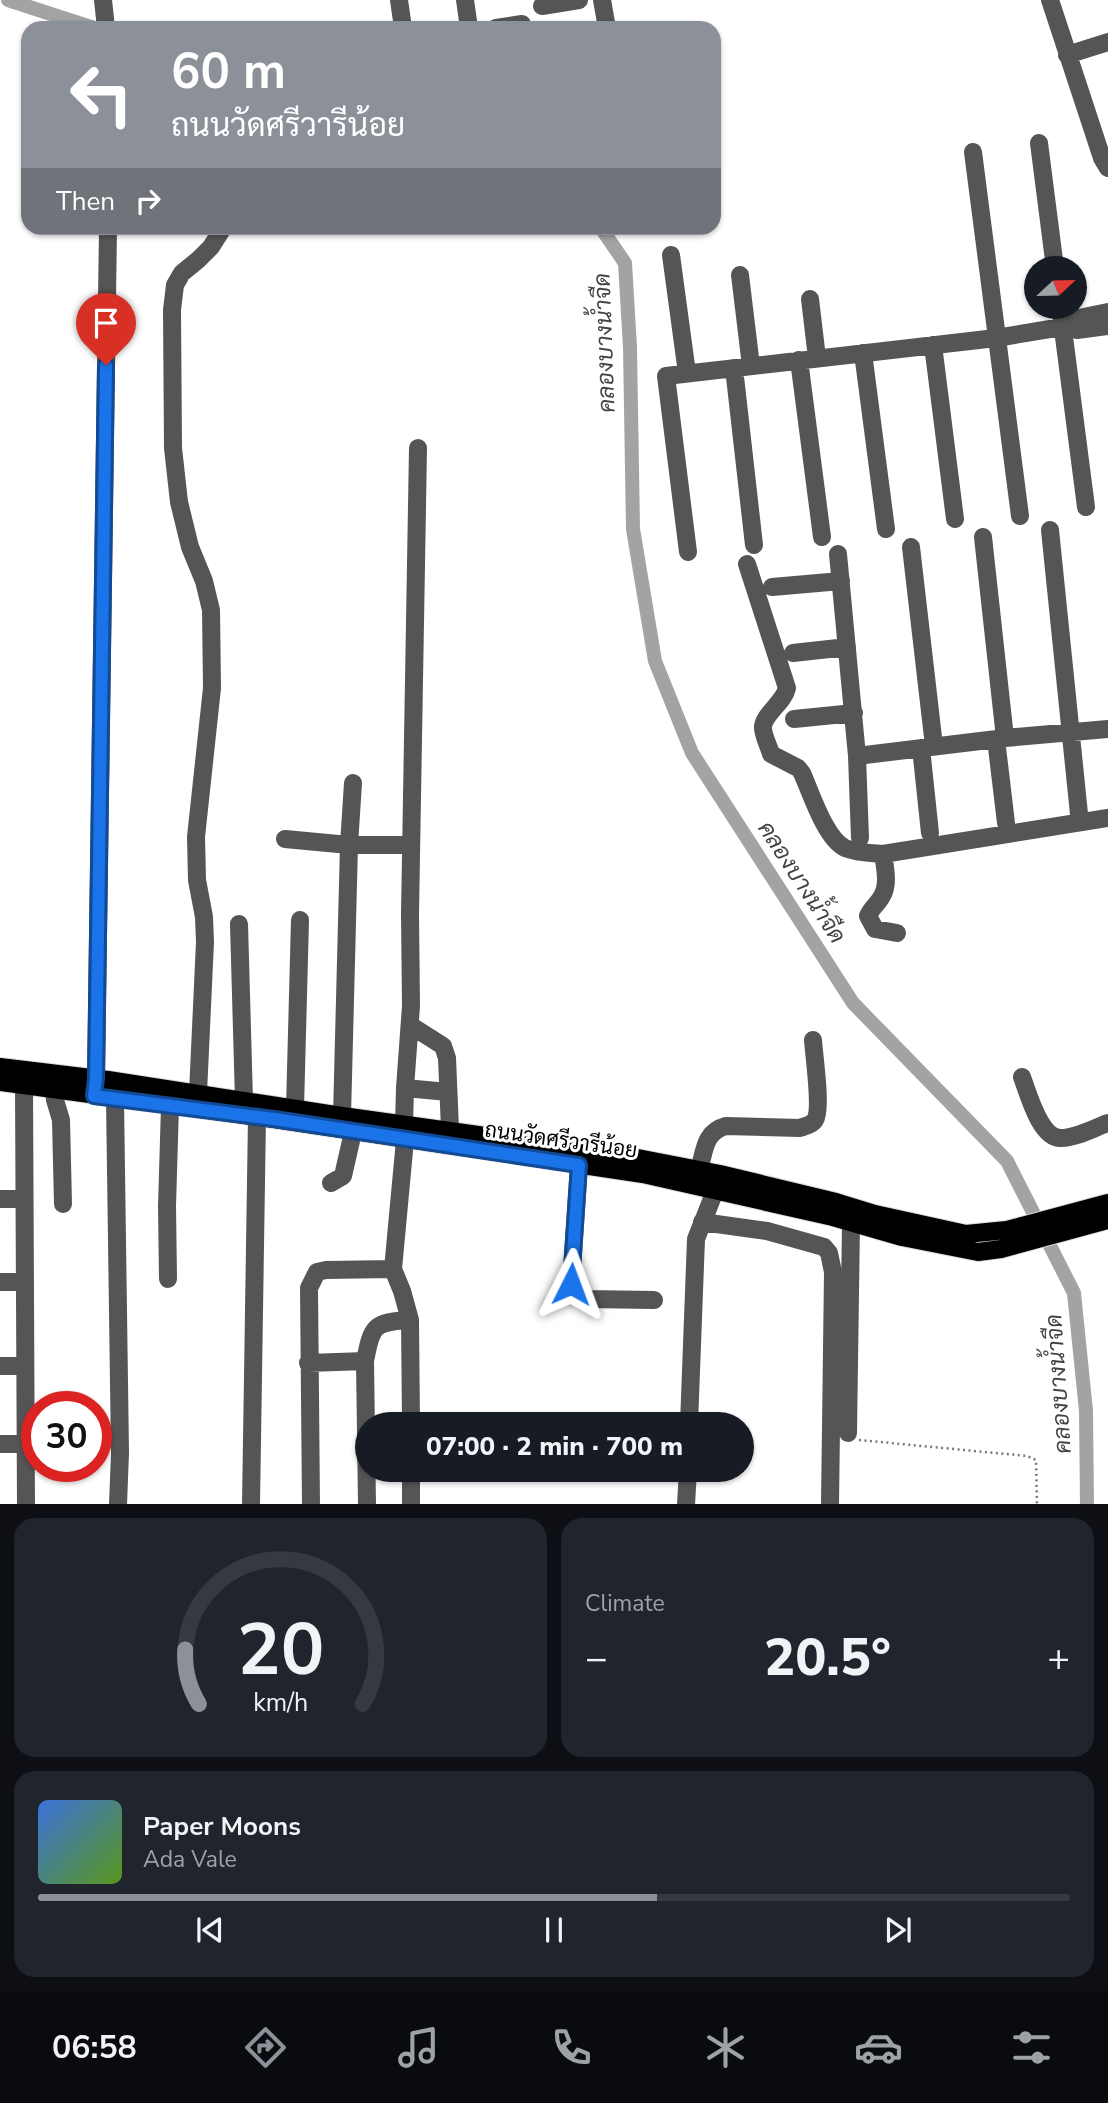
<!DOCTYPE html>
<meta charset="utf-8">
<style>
body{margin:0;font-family:"Nunito Sans",Sarabun,sans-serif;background:#20242c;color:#f1f3f6;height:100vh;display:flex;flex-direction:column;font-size:26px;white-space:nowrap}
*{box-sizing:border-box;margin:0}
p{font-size:23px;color:#9ea1a6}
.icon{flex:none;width:38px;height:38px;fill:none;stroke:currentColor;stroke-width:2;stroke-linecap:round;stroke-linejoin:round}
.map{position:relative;height:1504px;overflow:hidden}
.panel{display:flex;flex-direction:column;gap:14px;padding:14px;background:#0d0f14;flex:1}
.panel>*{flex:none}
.hud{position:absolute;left:21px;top:21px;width:700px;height:214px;border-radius:21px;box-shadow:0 2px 5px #0004;background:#8c9099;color:#fff;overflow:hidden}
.needle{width:46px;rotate:68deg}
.buttons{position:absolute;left:1024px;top:256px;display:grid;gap:14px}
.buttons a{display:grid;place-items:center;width:63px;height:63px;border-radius:50%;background:#171b24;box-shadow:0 2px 5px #0004;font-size:35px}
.speed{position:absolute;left:21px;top:1391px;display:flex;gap:14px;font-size:35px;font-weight:700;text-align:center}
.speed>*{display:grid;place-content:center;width:91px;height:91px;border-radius:50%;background:#171b24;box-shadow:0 2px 5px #0004;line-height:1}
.speed .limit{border:10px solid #d22;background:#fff;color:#111}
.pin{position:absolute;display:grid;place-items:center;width:60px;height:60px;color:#fff;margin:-72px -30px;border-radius:50% 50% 50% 0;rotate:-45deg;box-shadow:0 0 7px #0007}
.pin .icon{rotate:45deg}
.me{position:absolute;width:77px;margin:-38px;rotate:3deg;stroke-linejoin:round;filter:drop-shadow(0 0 5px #0008)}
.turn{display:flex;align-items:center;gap:24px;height:147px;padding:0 35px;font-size:32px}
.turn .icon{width:91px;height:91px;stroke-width:2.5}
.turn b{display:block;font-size:49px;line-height:60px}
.then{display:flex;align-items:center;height:66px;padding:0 35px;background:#0003;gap:14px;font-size:26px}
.big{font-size:52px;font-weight:800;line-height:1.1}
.panel .widget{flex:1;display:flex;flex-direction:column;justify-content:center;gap:10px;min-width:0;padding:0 24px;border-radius:21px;background:#20242c}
.panel .dial{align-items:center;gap:0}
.dial svg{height:182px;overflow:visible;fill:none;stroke:#363941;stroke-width:7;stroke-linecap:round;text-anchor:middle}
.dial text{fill:#f1f3f6;stroke:none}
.song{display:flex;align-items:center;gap:21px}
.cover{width:84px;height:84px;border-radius:10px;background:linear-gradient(135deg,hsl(220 70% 55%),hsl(90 70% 35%))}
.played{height:7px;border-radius:4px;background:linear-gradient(90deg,#8c9099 60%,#363941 60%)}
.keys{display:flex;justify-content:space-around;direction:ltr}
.heat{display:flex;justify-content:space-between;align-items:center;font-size:38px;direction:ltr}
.panel .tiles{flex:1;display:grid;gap:14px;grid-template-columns:1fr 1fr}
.widget:last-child{grid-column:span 2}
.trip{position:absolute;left:355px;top:1412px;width:399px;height:70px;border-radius:35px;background:#171b24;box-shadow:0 2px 5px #0004;font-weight:800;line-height:70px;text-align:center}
.tabs{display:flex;height:112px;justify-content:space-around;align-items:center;background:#090b0e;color:#9ea1a6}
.tabs .icon{width:49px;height:49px}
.tabs .current{color:#8c9099}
.tabs b{font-size:32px;color:#f1f3f6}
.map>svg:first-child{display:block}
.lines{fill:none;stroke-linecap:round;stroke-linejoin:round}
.canal{stroke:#a3a3a3;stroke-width:14}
.major-casing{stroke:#dbdbdb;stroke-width:20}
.path{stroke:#777;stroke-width:2.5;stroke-dasharray:2 3.5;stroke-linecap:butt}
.minor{stroke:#555;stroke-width:18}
.major{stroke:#000;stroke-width:18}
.route-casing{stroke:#114b97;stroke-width:18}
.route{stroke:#1a73e8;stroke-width:12}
.labels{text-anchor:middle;stroke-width:6;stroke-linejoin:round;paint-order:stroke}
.street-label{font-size:21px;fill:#000;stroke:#fff}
.water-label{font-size:23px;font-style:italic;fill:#444;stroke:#fff}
</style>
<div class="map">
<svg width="1108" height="1505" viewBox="0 0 1108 1505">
<rect width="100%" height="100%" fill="#fff"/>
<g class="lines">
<path class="canal" d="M 8,0 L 94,28
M 601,228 L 625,263 L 630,347 L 633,529 L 655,661 L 692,753 L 853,1003 L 1007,1161 L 1074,1293 L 1086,1411 L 1087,1505"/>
<g class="major-casing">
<path id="major" d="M 0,1067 L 108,1080 L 342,1116 L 617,1154 L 720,1174 L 836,1202 L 875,1214 L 966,1234 L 1007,1230 L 1108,1203
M 0,1082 L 274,1119 L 643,1174 L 833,1217 L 902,1237 L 978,1252 L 1001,1249 L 1108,1220"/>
</g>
<path class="path" d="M 859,1440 L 1027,1456 L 1036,1460 L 1037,1505"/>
<path class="minor" d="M 103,0 L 106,28
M 399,0 L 403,28
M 465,0 L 469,28
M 602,0 L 607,28
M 1050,0 L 1102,158 L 1108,168
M 542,6 L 579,0
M 496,28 L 522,24
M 1067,55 L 1108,42
M 1039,143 L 1055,268
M 973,152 L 1020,516
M 671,255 L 687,373
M 740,275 L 751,366
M 810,299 L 817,358
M 1060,306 L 1086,507
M 1068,326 L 1074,319 L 1108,312
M 933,345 L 955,519
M 863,353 L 886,529
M 799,360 L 822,537
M 734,368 L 754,545
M 1050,530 L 1079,814
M 983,537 L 1005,738
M 911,547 L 934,746
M 688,552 L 666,376 L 996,338 L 1068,326 L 1077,330 L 1108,326
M 838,554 L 857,756
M 747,564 L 787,688 C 784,702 765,713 763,726 C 762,734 769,746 771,754 L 798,768 L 802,773 C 811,793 825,838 845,848 C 857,853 870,853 883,854 L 1108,818
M 772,587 L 841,581
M 793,653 L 847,647
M 794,719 L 854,713
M 996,739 L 1006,823
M 921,748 L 930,833
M 860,838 L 857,756 L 1005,738 L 1108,729
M 285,839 L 349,845 L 411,845
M 883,854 C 885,867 889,885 882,896 C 878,904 871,908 868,916 L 875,929 L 897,933
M 239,924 L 244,1101
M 410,1025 L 443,1046 L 447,1058 L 450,1129
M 1022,1077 C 1028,1093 1040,1139 1061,1138 C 1076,1138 1094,1128 1108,1123
M 96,1078 L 108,228
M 24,1086 L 26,1505
M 405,1088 L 448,1092
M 54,1090 L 55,1100 L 61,1120 L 63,1204
M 198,1093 L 205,942 L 204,917 L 197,880 L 196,837 L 212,688 L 211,610 L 204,581 L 190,547 L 179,502 L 173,448 L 172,310 L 175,285 L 182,273 L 198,260 L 211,247 L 223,228
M 115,1099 L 120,1453 L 118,1505
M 295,1108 L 300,920
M 342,1116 L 349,845 L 353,783
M 404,1125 L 405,1088 L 411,1006 L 410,914 L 418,448
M 579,1165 L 571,1284 L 576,1293 L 586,1299 L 654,1300
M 699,1170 C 705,1150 704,1132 726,1126 L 800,1128 C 805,1126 812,1125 815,1120 C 822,1109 814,1056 813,1040
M 331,1183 L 343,1176 L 353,1132
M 0,1199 L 24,1199
M 702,1222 L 767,1231 L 824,1247 L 829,1253 L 833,1272 L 830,1505
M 393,1269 L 405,1140
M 168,1279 L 167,1206 L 170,1106
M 0,1282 L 25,1282
M 308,1363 L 365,1361
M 0,1366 L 25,1366
M 689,1424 L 696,1239 L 715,1191
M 848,1433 L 851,1223
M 0,1444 L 25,1444
M 411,1470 L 411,1505
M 251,1505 L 257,1117
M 311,1505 L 309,1288 L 317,1272 L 326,1270 L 393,1269 L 402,1291 L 410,1320 L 411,1424
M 367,1505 L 365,1361 C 372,1325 374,1322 410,1320
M 686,1505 L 688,1470"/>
<use href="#major" class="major"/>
</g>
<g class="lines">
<g class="route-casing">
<path id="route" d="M 106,365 L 96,1078 L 94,1096 L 274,1119 L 579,1165 L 571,1284"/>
</g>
<use href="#route" class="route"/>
</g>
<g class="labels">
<g class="street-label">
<text transform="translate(561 1140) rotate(8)" y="7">ถนนวัดศรีวารีน้อย</text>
</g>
<g class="water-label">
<text transform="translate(604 343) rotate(-92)" y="8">คลองบางน้ำจืด</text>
<text transform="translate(802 882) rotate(57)" y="8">คลองบางน้ำจืด</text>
<text transform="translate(1058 1384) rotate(-94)" y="8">คลองบางน้ำจืด</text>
</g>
</g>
</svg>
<div class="buttons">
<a><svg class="needle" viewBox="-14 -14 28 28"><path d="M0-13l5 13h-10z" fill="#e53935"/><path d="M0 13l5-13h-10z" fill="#9ea1a6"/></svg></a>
</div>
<div class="speed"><div class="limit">30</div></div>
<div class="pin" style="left:106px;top:365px;background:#d93025"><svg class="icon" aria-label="arrive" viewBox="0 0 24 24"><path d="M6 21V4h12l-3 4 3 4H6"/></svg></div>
<svg class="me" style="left:571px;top:1284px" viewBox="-20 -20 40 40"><path d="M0-17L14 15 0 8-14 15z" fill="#1a73e8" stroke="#fff" stroke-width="4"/></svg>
<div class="trip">07:00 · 2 min · 700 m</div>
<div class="hud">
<div class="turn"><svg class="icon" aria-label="left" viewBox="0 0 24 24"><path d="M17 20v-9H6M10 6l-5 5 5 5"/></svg><div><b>60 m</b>ถนนวัดศรีวารีน้อย</div></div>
<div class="then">Then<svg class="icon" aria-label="right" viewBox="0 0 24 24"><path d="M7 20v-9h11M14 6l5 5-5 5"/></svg></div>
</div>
</div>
<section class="panel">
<div class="tiles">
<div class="widget dial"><svg viewBox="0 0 100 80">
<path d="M14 69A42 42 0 1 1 86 69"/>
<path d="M14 69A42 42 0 0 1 8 45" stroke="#8c9099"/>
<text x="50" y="56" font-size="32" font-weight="700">20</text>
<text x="50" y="72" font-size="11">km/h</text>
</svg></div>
<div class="widget"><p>Climate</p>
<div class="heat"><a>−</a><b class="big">20.5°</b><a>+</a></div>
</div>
<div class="widget">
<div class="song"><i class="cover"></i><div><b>Paper Moons</b><p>Ada Vale</p></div></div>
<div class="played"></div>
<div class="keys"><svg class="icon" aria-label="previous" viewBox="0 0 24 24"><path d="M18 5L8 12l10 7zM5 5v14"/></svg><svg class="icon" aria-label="pause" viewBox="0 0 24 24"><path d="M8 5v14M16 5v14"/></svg><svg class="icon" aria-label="next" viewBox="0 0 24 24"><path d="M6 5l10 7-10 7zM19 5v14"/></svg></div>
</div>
</div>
</section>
<nav class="tabs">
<b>06:58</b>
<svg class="icon current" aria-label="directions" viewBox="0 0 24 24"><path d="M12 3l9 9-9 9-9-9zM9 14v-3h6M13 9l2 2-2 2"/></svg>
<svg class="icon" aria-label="music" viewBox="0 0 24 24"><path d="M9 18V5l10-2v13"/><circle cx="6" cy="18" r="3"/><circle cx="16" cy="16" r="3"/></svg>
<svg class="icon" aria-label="phone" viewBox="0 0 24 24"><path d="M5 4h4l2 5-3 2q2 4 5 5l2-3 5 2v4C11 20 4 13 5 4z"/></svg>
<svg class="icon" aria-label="climate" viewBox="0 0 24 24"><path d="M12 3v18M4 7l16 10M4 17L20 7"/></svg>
<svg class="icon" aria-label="car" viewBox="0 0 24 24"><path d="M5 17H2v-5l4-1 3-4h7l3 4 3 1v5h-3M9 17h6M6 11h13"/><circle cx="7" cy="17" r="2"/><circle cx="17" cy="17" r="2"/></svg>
<svg class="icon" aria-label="filters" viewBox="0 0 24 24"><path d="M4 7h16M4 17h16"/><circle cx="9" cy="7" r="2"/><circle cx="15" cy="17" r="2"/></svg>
</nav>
